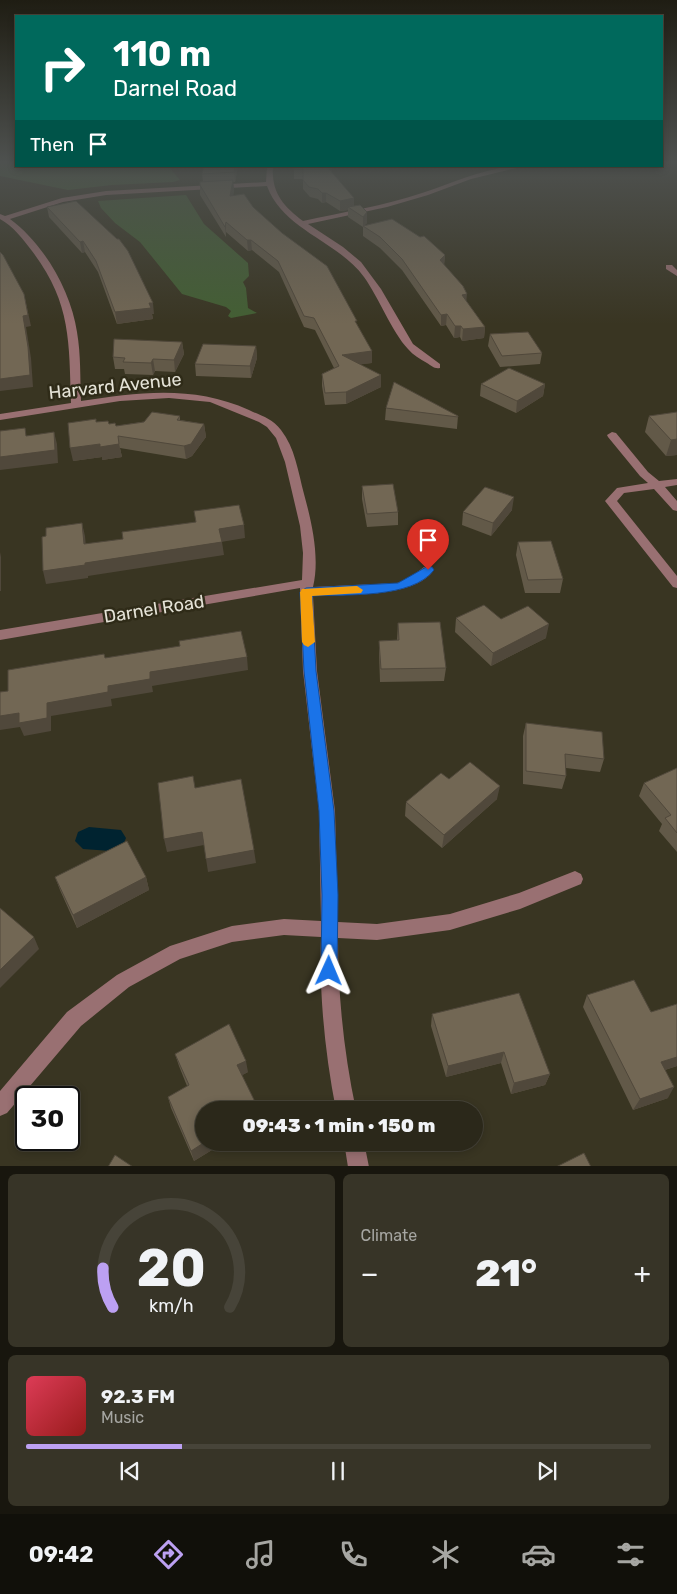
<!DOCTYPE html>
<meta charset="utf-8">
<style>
body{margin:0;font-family:Rubik,sans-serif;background:#373427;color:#f1f3f6;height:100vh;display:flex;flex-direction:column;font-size:19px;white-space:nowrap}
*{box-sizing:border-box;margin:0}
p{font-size:16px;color:#a6a6a2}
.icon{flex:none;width:28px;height:28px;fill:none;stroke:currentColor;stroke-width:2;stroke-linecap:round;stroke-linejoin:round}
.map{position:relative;height:1166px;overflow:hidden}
.panel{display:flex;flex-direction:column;gap:8px;padding:8px;background:#18160e;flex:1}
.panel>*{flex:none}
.top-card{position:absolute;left:15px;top:15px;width:648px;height:152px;border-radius:0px;box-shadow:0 2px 8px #0003,0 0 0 1px #474439;background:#00695c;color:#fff;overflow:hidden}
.speed{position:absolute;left:15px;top:1086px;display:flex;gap:10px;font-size:25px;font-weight:700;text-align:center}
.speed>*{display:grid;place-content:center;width:65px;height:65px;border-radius:50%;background:#2b281a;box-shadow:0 2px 8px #0003,0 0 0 1px #474439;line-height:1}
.speed .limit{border:2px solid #111;border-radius:8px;background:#fff;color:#111}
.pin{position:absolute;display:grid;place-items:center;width:42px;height:42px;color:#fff;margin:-51px -21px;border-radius:50% 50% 50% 0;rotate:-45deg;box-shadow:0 0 5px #0007}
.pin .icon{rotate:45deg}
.me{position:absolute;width:55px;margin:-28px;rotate:1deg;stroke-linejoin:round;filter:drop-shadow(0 0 4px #0008)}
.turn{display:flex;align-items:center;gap:18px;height:105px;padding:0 15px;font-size:22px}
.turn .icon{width:65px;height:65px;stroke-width:2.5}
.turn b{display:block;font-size:35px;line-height:42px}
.then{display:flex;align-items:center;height:48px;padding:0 15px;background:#0003;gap:10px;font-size:19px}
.big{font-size:38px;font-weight:800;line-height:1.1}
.panel .tile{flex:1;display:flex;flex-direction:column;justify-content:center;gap:8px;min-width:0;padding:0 18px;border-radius:8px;background:#373427}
.panel .dial{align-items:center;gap:0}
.dial svg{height:130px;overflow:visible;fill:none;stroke:#474439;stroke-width:7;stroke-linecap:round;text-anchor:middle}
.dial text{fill:#f1f3f6;stroke:none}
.song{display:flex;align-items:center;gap:15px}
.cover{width:60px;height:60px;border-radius:8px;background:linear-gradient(135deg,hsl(350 70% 55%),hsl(0 70% 35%))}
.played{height:5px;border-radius:2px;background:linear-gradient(90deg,#bca0f2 25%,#474439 25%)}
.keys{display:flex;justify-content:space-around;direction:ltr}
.heat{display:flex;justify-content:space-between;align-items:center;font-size:28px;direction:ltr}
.panel .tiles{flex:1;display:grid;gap:8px;grid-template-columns:1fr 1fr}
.tile:last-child{grid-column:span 2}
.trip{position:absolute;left:195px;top:1101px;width:288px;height:50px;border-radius:25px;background:#2b281a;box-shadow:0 2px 8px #0003,0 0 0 1px #474439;font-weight:800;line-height:50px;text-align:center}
.tabs{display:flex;height:80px;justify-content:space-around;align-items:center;background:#11100a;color:#a6a6a2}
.tabs .icon{width:35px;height:35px}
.tabs .selected{color:#bca0f2}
.tabs b{font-size:22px;color:#f1f3f6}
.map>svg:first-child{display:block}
.green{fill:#435f33}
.water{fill:#002330}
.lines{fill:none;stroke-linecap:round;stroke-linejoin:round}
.minor{fill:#997072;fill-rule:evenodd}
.wall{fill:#625948}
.shaded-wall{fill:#50483b}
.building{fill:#726754;stroke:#50483b}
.route{fill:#1a73e8;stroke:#114b97}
.slow{fill:#f59e0b}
.labels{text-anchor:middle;stroke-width:5;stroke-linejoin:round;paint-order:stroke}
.street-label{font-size:18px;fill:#e5e3d7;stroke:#2f2b18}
</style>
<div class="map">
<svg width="677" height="1167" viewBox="0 0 677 1167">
<rect width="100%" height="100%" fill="#393522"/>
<path class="green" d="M 0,161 L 16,161 L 16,166 L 168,166 L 180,180 L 173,182 L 112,185 L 68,190 L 0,176 Z
M 186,195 L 204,224 L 248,263 L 249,276 L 243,282 L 246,288 L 248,308 L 257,313 L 231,318 L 228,316 L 231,311 L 226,307 L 182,294 L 140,242 L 115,223 L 101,208 L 98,201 Z"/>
<path class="water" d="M 89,827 L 121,830 L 126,838 L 123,845 L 111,851 L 83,849 L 75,841 L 78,832 Z"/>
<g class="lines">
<path class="minor" d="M 267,166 L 273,166 C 271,192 283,206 303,221 C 343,212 384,206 422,193 C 457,182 487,166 525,166 L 471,179 L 428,195 L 387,207 L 308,224 L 343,247 L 361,262 L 381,289 L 413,344 L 440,364 L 440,368 C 434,369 432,366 427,363 C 420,359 413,355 408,349 C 392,332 379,298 364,277 C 338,241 283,230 267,186 L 106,195 L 63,202 L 10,219 C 44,244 71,291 77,332 C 81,355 80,378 81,401 C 139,392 194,385 249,410 C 261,416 272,418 281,430 C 295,448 298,471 304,494 C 312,523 320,558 313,587 L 397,583 L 411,577 L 424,567 L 432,567 L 434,570 C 414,599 345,594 313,596 L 317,671 L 335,811 L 338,922 L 377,924 L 450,914 L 519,893 L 575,871 L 581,874 L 583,879 L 581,884 L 520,909 L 450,930 L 377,940 L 338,938 C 338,996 344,1054 356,1110 L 336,1110 C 325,1053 319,995 321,937 L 284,935 L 232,942 L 180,959 L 129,987 L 81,1026 L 7,1113 L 0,1116 L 0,1091 L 67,1012 L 117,975 L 170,946 L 232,926 L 284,919 L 321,921 L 319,811 L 303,671 L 300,588 L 0,640 L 0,630 L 302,580 L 303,553 L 300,526 L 285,462 L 276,438 L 267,427 L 259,422 L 210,402 L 169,398 L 120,401 L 0,420 L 0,414 L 71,403 C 69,341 71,302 32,251 C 23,239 13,226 0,219 L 0,214 L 5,216 L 62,198 L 106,191 L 266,182 Z
M 666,265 L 672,265 L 677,270 L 677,276 L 666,269 Z
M 612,432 L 616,433 L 648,472 L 659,481 L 677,479 L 677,485 L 665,487 L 677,501 L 677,511 L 673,510 L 654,489 L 624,493 L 617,501 L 677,576 L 677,588 L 673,587 L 605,501 L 617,488 L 648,483 L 640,476 L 608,437 L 607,435 Z
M 344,1142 L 364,1142 L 369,1167 L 348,1167 Z"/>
</g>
<path class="wall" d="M 238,166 L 235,182 L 233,182 L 234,190 L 233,196 L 253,207 L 357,324 L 372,363 L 360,364 L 381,387 L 346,404 L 325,405 L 322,386 L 322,374 L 334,368 L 315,330 L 304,327 L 279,272 L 252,250 L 248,251 L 226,232 L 226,237 L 200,195 L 200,185 L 203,182 L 202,174 Z
M 295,166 L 333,166 L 331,172 L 354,206 L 367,212 L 367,223 L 364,225 L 445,255 L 444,265 L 466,301 L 485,327 L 484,338 L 462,341 L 460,337 L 454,338 L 446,325 L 441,326 L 402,270 L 380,248 L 363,236 L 363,227 L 348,217 L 348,210 L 340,211 L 326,202 L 322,203 L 318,199 L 310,197 L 303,189 L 303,179 L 294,179 L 294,169 Z
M 76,201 L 154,314 L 152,314 L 153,319 L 117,324 L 98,272 L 85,252 L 82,253 L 49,217 L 47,207 Z
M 490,334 L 542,353 L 540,364 L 500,367 L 488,346 Z
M 182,342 L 184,354 L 175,372 L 155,371 L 153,375 L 125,374 L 124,369 L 115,369 L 113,357 Z
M 256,346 L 257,358 L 251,378 L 196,376 L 195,364 Z
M 481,384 L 545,384 L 543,396 L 516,413 L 480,396 Z
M 386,408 L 458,416 L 457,428 L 457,429 L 385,420 Z
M 677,412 L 677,455 L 666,456 L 645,432 L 649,416 Z
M 180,416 L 180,420 L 204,424 L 206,437 L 192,456 L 186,459 L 120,448 L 122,457 L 102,460 L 102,457 L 73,461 L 96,422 L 116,426 Z
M 362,486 L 398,512 L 398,525 L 367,527 L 362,499 Z
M 512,510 L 491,536 L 462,525 L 463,512 Z
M 518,542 L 563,579 L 560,593 L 525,593 L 516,555 Z
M 456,618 L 501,619 L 546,638 L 491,666 L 455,632 Z
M 398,623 L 446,668 L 444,681 L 380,682 L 379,654 L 379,641 L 397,640 Z
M 526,723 L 604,759 L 600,772 L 566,768 L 566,776 L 562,789 L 523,784 L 523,736 Z
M 677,768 L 677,852 L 659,831 L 662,824 L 639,796 L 644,783 Z
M 449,779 L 497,799 L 442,848 L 405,816 L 406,802 Z
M 55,877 L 146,877 L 149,890 L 77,928 L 60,890 Z
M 587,995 L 651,1012 L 677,1004 L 677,1066 L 665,1070 L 668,1098 L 633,1110 L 583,1007 Z
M 432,1014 L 550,1074 L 545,1085 L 511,1094 L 501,1063 L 446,1077 L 431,1026 Z
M 175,1054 L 248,1072 L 242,1075 L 204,1142 L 225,1142 L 194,1161 L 171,1108 L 168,1097 L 187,1086 L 179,1066 Z"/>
<path class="shaded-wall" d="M 235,166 L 238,166 L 235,182 L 234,172 Z
M 330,166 L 333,166 L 329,179 L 329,169 Z
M 233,180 L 234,190 L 231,206 L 230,196 Z
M 322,193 L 326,193 L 326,202 L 322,203 Z
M 354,198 L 354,208 L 348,207 L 348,210 L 340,211 L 340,201 Z
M 367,212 L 367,223 L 363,227 L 363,217 Z
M 226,222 L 226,237 L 225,227 Z
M 247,240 L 251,240 L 252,250 L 248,251 Z
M 83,241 L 85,252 L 82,253 L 80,242 Z
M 445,255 L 444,266 L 440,260 Z
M 24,294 L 31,326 L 26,327 L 31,358 L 33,387 L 0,391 L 0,379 L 23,316 Z
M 467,294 L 466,305 L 462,295 Z
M 149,303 L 153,303 L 154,314 L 152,314 L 153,319 L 117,324 L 115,312 Z
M 447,314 L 446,325 L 441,326 L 441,315 Z
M 455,326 L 461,326 L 460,337 L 454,338 Z
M 485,327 L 484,338 L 462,341 L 463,329 Z
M 182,342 L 184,354 L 175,372 L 174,360 Z
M 256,346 L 257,358 L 251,378 L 250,366 Z
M 372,351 L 372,363 L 342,367 L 342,355 Z
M 153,359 L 155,371 L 153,375 L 151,363 Z
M 381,375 L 381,387 L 346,404 L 346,392 Z
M 545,384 L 543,396 L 516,413 L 517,401 Z
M 204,424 L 206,437 L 192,456 L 186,459 L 184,446 Z
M 54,432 L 57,444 L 58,463 L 0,470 L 0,457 Z
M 677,439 L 677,455 L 666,456 L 671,440 Z
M 100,444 L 119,444 L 122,457 L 102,460 L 102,457 L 73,461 L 70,448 Z
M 514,497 L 512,510 L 491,536 L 493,523 Z
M 82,523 L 85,536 L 87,558 L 84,544 Z
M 244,525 L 245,538 L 221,542 L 219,529 Z
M 222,542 L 224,555 L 88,576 L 88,578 L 46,584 L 43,571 L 85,563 Z
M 0,552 L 1,557 L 1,591 L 0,591 Z
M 549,624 L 546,638 L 491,666 L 493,653 Z
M 247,657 L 248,670 L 152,686 L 153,692 L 111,699 L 112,706 L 51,716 L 51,731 L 24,736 L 20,727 L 0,730 L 0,716 L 108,686 L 150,672 Z
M 500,786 L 497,799 L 442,848 L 444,835 Z
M 202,832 L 204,845 L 167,852 L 164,839 Z
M 254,850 L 256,863 L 208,872 L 206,859 Z
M 146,877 L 149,890 L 77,928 L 73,915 Z
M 34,937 L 39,949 L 0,988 L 0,970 Z
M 504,1052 L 501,1063 L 446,1077 L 448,1066 Z
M 677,1057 L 677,1066 L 655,1073 L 661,1062 Z
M 246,1061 L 248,1072 L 239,1077 L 237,1065 Z
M 550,1074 L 545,1085 L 511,1094 L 514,1083 Z
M 674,1087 L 668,1098 L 633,1110 L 640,1099 Z
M 205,1142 L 225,1142 L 194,1161 L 191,1151 Z"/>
<path class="building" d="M 204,166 L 235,166 L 234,172 L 202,174 Z
M 295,166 L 330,166 L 329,169 L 354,198 L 340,201 L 326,193 L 322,193 L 318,189 L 309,187 L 303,180 L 303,169 L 294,169 Z
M 233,180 L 230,196 L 244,194 L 253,207 L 282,233 L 327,266 L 357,321 L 355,321 L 372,351 L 342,355 L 381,375 L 346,392 L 325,393 L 322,374 L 339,366 L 314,318 L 304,316 L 278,261 L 251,240 L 247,240 L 226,222 L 225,227 L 200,185 L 200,182 Z
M 76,201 L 117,239 L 119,239 L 128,251 L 153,303 L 149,303 L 151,308 L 115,312 L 96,261 L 83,241 L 80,242 L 47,207 Z
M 360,205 L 367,212 L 363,217 L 348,207 Z
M 392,219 L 420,237 L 424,236 L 445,255 L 440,260 L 463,286 L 467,294 L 462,295 L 485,327 L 463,329 L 461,326 L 455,326 L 447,314 L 441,315 L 402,259 L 380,237 L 363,226 Z
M 0,252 L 3,255 L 24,294 L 28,315 L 23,316 L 28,347 L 30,375 L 0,379 Z
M 528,332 L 542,353 L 502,356 L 490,334 Z
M 114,339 L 182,342 L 174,360 L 153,359 L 151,363 L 123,362 L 125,358 L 113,357 Z
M 203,344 L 256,346 L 250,366 L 195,364 Z
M 509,368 L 545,384 L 517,401 L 481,384 Z
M 394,382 L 458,416 L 458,417 L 386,408 Z
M 152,412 L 180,416 L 177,420 L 204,424 L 191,444 L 184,446 L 118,436 L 119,444 L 100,447 L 100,444 L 70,448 L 68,423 L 96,419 L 96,422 L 108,421 L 109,424 L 115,423 L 116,426 L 144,422 Z
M 677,412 L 677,439 L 671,440 L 649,416 Z
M 25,428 L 26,436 L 54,432 L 55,450 L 0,457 L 0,431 Z
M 393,484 L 398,512 L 367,514 L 362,486 Z
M 485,487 L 514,497 L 493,523 L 463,512 Z
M 239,505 L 244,525 L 219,529 L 222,542 L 85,563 L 85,565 L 43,571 L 42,537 L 46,536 L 46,528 L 82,523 L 84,544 L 123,539 L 122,532 L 196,522 L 194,511 Z
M 551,541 L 563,579 L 528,580 L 518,542 Z
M 484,605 L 501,619 L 528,606 L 549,624 L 493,653 L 456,618 Z
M 440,622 L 446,668 L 381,669 L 379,641 L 399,640 L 398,623 Z
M 241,631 L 247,657 L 150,672 L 150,679 L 108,686 L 108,692 L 47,703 L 47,718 L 19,723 L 19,713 L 0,716 L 0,692 L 8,691 L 8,670 L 104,654 L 105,658 L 180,646 L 179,641 Z
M 526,723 L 602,732 L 604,759 L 565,754 L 566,776 L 526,771 Z
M 470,762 L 500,786 L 444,835 L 406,802 L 441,773 L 449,779 Z
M 677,768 L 677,833 L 665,818 L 671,815 L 644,783 Z
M 193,776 L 195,788 L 241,779 L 254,850 L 206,859 L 202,832 L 164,839 L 158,783 Z
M 127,841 L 146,877 L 73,915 L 55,877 Z
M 0,908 L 34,937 L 0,970 Z
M 634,980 L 651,1012 L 677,1004 L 677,1057 L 661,1062 L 674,1087 L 640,1099 L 587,995 Z
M 519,993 L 550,1074 L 514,1083 L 504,1052 L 448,1066 L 432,1014 Z
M 229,1024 L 246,1061 L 237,1065 L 259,1110 L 204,1110 L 204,1142 L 205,1142 L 191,1151 L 168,1097 L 189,1085 L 175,1054 Z
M 584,1153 L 591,1167 L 556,1167 Z
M 115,1155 L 133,1167 L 108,1167 Z"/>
<linearGradient id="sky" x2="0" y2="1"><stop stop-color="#1f1d13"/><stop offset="0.5" stop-color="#4e514f"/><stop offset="1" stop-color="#4e514f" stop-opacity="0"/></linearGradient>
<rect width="677" height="324" fill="url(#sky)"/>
<path class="route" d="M 428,566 L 432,567 L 434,570 C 412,599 346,594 312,596 L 316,671 L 334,811 L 338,895 L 337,971 L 335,976 L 329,979 L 323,976 L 321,971 L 322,895 L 319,811 L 304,671 L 300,592 L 306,588 L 398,583 Z"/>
<path class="slow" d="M 357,586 L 363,590 L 361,593 L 312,596 L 315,642 L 308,647 L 304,645 L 302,642 L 300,592 L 302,589 Z"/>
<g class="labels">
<g class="street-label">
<text transform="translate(115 386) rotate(-6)" y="6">Harvard Avenue</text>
<text transform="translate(154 609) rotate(-9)" y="6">Darnel Road</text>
</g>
</g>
</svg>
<div class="speed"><div class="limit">30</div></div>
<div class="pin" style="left:428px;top:570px;background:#d93025"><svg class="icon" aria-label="arrive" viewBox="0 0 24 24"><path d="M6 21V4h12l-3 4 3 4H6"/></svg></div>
<svg class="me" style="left:329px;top:971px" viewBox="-20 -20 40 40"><path d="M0-17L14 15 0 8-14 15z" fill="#1a73e8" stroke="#fff" stroke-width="4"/></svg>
<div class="trip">09:43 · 1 min · 150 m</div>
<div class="top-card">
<div class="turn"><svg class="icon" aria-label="right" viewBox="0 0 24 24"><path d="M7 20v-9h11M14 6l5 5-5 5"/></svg><div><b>110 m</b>Darnel Road</div></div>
<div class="then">Then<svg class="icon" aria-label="arrive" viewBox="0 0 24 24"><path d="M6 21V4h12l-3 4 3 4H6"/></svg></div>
</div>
</div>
<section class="panel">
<div class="tiles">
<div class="tile dial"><svg viewBox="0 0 100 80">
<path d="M14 69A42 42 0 1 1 86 69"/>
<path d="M14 69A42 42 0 0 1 8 45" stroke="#bca0f2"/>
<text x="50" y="56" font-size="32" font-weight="700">20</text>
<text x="50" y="72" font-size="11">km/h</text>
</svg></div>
<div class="tile"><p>Climate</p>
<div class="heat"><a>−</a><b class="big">21°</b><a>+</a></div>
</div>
<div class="tile">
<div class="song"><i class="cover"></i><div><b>92.3 FM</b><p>Music</p></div></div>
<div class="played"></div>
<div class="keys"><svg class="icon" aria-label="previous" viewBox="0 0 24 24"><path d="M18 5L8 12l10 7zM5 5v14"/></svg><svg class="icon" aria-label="pause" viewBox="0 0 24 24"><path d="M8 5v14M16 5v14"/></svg><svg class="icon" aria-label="next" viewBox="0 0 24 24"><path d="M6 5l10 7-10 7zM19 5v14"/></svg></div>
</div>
</div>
</section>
<nav class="tabs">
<b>09:42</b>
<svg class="icon selected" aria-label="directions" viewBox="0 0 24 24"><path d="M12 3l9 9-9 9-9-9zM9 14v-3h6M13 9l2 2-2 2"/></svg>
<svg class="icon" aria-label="music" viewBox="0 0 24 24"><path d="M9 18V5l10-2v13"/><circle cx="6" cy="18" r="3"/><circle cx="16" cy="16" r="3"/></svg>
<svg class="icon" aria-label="phone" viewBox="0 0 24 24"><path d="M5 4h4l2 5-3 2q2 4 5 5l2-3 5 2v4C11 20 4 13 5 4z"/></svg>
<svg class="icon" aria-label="climate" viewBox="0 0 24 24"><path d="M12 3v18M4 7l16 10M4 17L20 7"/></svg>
<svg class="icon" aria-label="car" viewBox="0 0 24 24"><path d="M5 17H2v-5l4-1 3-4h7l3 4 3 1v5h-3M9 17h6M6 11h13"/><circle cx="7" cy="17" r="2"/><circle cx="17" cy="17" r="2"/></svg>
<svg class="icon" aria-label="filters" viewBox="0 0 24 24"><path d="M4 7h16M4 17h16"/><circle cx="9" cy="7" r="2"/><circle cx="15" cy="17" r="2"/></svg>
</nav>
